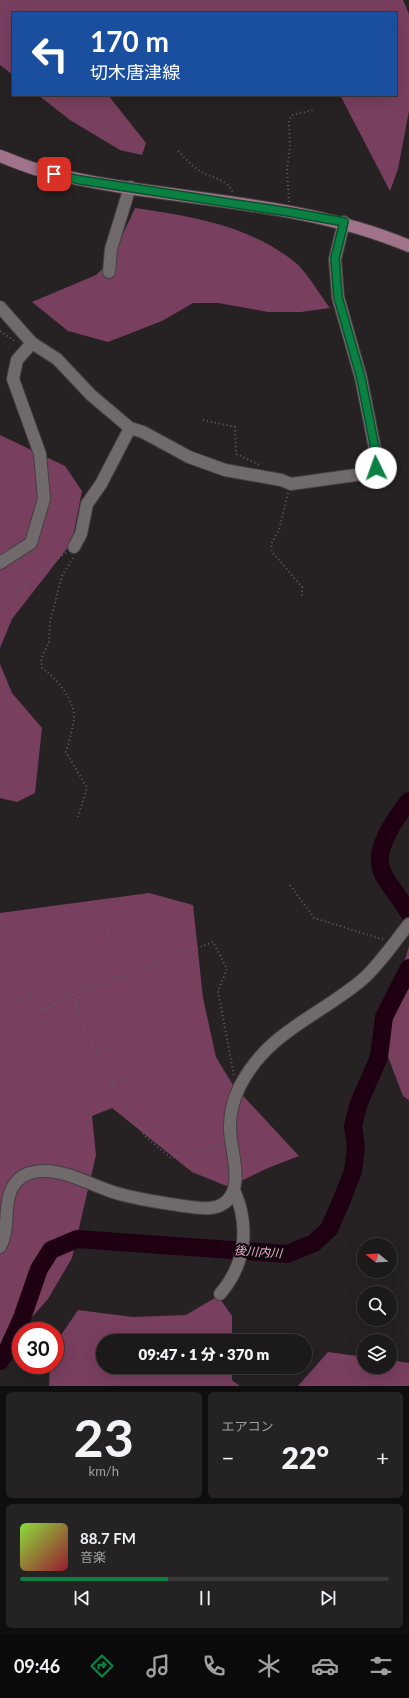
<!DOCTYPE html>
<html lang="ja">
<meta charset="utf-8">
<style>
body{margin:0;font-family:Lato,"Noto Sans JP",sans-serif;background:#252223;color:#f1f3f6;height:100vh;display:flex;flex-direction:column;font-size:15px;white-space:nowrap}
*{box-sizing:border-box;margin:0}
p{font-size:13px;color:#a0a0a2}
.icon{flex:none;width:22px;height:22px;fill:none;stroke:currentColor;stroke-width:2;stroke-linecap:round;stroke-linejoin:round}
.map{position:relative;height:1386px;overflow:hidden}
.panel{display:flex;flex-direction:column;gap:6px;padding:6px;background:#0f0e0e;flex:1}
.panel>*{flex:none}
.top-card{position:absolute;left:12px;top:12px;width:385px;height:84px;border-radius:0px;box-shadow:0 4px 16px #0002,0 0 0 1px #3a3839;background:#1a4fa0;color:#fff;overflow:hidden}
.needle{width:26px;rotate:288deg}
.tools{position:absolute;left:357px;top:1238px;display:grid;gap:8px}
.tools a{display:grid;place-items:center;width:40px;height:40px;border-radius:50%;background:#1c191a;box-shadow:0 4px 16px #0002,0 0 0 1px #3a3839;font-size:20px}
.speed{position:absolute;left:12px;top:1322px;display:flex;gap:8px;font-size:20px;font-weight:700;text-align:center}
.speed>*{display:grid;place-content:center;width:52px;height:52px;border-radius:50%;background:#1c191a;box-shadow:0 4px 16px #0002,0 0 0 1px #3a3839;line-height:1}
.speed .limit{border:6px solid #d22;background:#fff;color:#111}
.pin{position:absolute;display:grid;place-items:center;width:34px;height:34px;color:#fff;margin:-17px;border-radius:8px;box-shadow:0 2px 6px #0006}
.me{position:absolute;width:44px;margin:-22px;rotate:357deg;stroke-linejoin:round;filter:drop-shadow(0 0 3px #0008)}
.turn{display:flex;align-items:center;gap:14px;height:84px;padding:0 12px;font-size:18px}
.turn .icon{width:52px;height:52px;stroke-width:2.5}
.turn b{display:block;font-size:28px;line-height:34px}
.big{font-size:30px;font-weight:800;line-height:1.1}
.panel .widget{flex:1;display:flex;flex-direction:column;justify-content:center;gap:6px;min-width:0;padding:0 14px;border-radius:6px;background:#252223}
.panel .dial{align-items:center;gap:0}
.dial b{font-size:52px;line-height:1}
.song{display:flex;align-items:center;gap:12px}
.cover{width:48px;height:48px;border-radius:6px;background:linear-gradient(135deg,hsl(90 70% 55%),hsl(350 70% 35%))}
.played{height:4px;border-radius:2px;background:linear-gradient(90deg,#0b8043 40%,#3a3839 40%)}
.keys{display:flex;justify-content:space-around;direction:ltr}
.heat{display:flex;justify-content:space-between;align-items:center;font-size:22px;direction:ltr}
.panel .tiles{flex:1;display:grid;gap:6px;grid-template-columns:1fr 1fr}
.widget:last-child{grid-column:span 2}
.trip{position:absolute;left:96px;top:1334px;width:216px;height:40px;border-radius:20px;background:#1c191a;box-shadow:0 4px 16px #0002,0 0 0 1px #3a3839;font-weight:800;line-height:40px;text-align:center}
.menu{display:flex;height:64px;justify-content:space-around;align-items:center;background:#0b0a0a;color:#a0a0a2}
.menu .icon{width:28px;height:28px}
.menu .active{color:#0b8043}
.menu b{font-size:18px;color:#f1f3f6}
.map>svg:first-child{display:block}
.forest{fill:#783f5e}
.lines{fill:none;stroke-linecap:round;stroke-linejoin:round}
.river{stroke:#1f0012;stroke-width:18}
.minor-casing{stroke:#443f41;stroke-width:14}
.major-casing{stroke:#443f41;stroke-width:14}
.path{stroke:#645f61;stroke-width:2;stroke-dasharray:1 3;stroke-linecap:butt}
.minor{stroke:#716a6d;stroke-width:12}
.major{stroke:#a1738b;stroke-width:12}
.route-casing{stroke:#07532c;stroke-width:10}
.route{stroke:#0b8043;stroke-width:7}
.labels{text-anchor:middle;stroke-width:4;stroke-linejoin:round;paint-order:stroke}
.water-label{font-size:12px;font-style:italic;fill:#f5aed2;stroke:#0d0b0c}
</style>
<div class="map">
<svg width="409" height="1386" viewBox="0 0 409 1386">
<rect width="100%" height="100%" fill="#262123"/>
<path class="forest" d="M 0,0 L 403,0 L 409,14 L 409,111 L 398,169 L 390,191 L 340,95 L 396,95 L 396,13 L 13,13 L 13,75 L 0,65 Z
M 38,95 L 108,95 L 146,143 L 142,155 L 120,150 L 70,120 Z
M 135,208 C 191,216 252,226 297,264 C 307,273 321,296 330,308 L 301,312 L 268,312 L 218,303 L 193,303 L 162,321 L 108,342 L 68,331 L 32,302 L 96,275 L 110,262 Z
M 0,435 L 65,466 L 82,491 L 72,542 L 12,619 L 0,648 Z
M 0,664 L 12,693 L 42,728 L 35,793 L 17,802 L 0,798 Z
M 149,893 L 193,905 L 203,998 L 216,1057 L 233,1085 L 299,1156 L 268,1168 L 229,1187 L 192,1172 L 112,1108 L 92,1116 L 96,1155 L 72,1258 L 48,1299 L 24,1326 L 0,1364 L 0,913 Z
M 409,946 L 409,1100 L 403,1096 L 382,1041 Z
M 218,1296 L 232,1316 L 232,1341 L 103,1341 L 103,1367 L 232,1367 L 232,1380 L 240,1386 L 49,1386 L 50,1365 L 55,1365 L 55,1344 L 78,1310 L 133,1317 L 186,1315 Z
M 328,1352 L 364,1357 L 364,1367 L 390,1367 L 390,1360 L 409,1363 L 409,1386 L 298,1386 Z"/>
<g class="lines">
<path class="river" d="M 409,801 C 396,818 371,851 383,874 C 390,887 401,899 409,913
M 0,1361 L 7,1351 L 22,1318 L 39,1269 L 51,1250 L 77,1239 L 287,1254 L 314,1243 L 329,1229 L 341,1202 L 353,1171 L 356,1147 L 353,1126 L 359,1103 L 379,1057 L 384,1017 L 409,968"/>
<g class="minor-casing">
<path id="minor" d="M 109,272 L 111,249 L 130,187
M 0,307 L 32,343 L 57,359 L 91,395 L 130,428 L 143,432 L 189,457 L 225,470 L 281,480 L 291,484 L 370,473 L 376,468 L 377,459 L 361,378 L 338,297 L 335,259 L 344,222
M 74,547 L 81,534 L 87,504 L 101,484 L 130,428
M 0,563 L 31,543 L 44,499 L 40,454 L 13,379 L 17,360 L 32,343
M 0,1247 C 12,1226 0,1198 18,1180 C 25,1173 36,1171 45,1171 C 67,1171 89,1184 110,1191 C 133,1199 158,1202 183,1206 C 194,1207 210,1211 221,1205 C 248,1191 229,1149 230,1126 C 230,1112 234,1098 240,1086 C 268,1031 320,1016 363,979 C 380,964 395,941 409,924
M 220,1294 C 246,1264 250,1226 234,1190"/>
</g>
<g class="major-casing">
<path id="major" d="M 0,156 C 14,161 28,168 43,171 C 163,202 293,197 409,246"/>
</g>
<path class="path" d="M 178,151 C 184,157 190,164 197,169 C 207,177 229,179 233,193
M 289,202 L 287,169 L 290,147 L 289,121 L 292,115 L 313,110
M 0,331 L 16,342
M 203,420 L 235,427 L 236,454 L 260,465
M 288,493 L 279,530 L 271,544 L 272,552 L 302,587 L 302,598
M 73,558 L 62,576 L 50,622 L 49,642 L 41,659 L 42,668 C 56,678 75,700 74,718 C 73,729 69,741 66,752 L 87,788 L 78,817
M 0,612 C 19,588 42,570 67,552
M 290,885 L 314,918 L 385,940
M 105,924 L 124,975
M 25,986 L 43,1010 L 72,995 L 213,942 L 227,969 L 218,991 L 234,1076
M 72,995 L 102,1070 L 145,1136 L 171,1158 L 221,1145
M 65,1161 L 70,1164"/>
<use href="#minor" class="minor"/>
<use href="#major" class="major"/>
</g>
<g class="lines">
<g class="route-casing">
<path id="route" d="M 54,174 L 80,180 L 289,212 L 344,222 L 335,258 L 338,297 L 361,378 L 377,458 L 376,468"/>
</g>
<use href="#route" class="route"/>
</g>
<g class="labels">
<g class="water-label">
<text transform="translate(258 1252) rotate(4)" y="4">後川内川</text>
</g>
</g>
</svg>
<div class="tools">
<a><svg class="needle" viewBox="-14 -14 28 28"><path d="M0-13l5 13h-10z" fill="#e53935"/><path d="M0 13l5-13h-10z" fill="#a0a0a2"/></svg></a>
<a><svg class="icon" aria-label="search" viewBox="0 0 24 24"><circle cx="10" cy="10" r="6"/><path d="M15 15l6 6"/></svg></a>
<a><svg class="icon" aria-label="layers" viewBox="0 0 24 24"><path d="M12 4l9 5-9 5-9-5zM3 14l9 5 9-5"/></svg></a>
</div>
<div class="speed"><div class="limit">30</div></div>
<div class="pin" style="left:54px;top:174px;background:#d93025"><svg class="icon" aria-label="arrive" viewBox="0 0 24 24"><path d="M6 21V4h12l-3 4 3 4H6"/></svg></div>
<svg class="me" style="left:376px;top:468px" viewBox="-20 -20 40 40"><circle r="19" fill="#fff"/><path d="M0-13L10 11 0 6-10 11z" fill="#0b8043"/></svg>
<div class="trip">09:47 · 1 分 · 370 m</div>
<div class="top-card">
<div class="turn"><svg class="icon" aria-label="left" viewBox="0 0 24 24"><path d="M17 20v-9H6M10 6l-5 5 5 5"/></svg><div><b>170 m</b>切木唐津線</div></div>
</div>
</div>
<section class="panel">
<div class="tiles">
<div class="widget dial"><b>23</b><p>km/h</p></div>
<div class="widget"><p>エアコン</p>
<div class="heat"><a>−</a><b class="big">22°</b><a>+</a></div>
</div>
<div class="widget">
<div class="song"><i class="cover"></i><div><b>88.7 FM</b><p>音楽</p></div></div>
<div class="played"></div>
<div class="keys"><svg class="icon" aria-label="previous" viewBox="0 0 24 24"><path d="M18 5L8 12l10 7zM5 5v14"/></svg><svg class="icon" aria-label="pause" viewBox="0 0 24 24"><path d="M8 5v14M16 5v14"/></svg><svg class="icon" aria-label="next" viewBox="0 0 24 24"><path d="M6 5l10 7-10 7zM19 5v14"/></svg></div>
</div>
</div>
</section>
<nav class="menu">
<b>09:46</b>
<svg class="icon active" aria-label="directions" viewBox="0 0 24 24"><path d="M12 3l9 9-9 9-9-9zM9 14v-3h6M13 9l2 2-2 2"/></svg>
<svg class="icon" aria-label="music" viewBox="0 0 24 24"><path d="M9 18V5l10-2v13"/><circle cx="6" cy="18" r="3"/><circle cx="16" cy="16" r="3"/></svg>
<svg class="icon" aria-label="phone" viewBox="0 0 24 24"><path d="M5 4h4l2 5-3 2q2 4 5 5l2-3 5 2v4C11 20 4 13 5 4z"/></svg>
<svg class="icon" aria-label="climate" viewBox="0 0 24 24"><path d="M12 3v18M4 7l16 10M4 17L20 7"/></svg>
<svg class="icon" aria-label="car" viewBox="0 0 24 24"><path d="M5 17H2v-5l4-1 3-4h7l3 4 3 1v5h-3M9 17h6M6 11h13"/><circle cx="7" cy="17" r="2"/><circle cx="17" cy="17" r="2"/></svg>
<svg class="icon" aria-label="filters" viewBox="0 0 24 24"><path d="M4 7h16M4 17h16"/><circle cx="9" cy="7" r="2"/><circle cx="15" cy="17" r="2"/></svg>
</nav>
